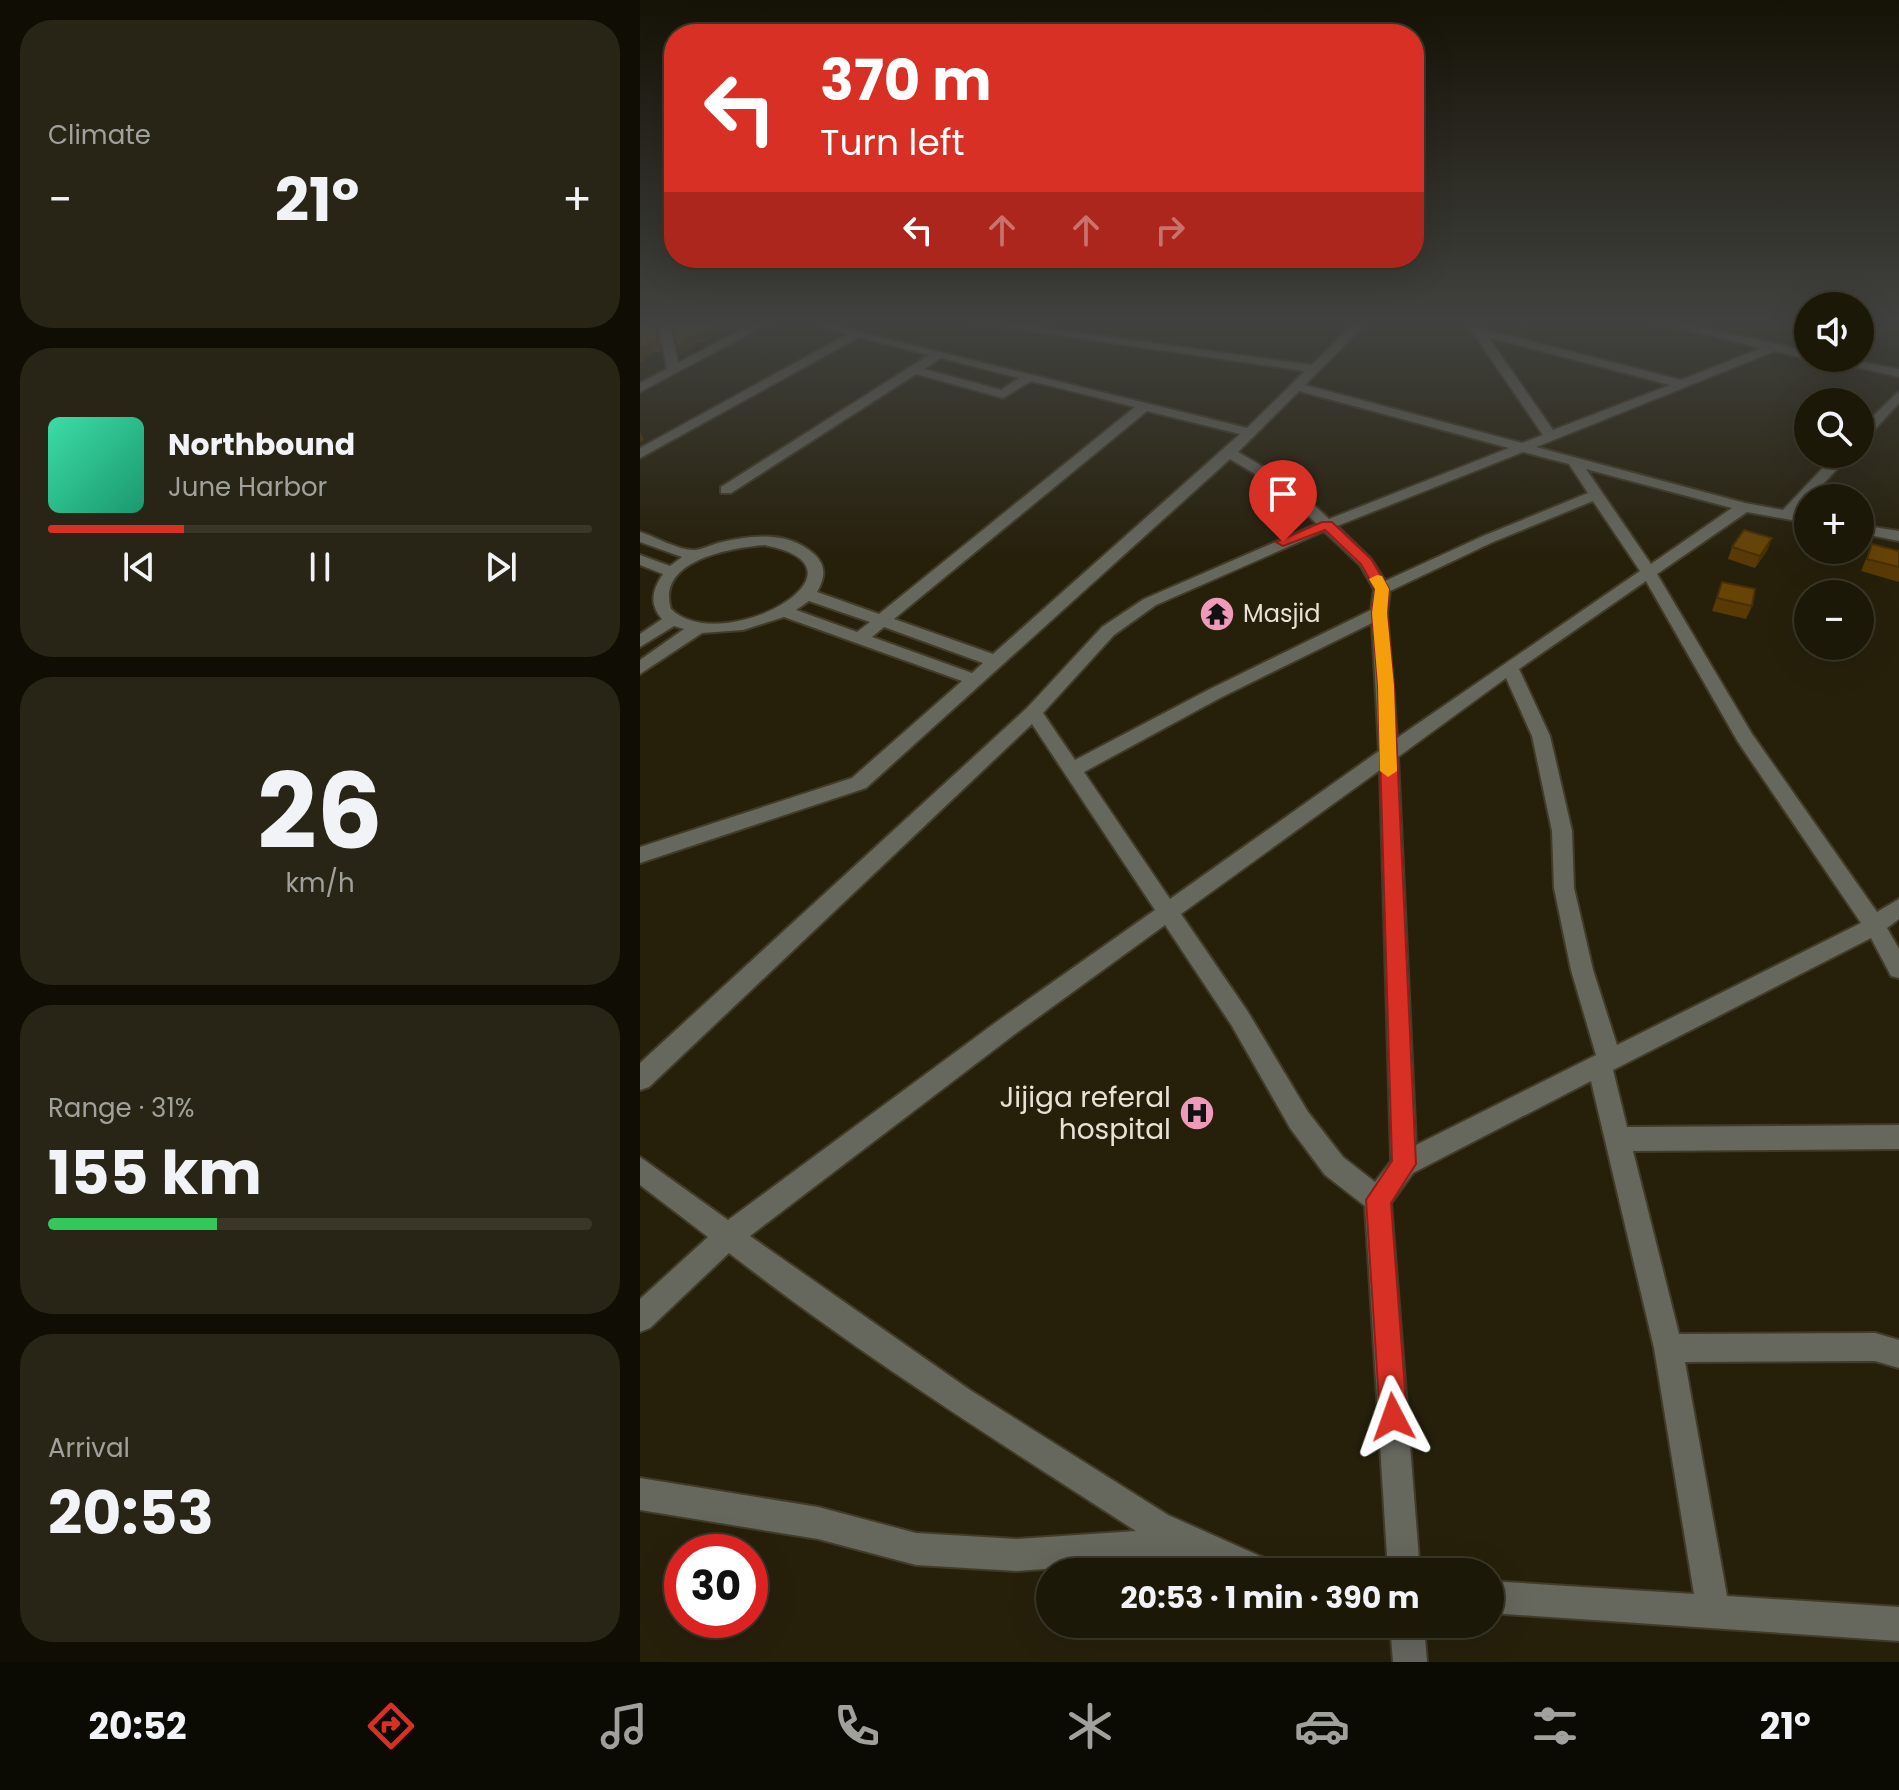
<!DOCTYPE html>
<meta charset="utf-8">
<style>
body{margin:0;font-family:Poppins,sans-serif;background:#292516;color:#f1f3f6;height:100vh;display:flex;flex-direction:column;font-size:30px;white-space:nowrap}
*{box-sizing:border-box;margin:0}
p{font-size:26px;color:#a0a09c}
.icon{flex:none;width:44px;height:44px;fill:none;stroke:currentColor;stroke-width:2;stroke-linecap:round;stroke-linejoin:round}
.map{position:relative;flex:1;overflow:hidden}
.drawer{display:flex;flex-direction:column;gap:20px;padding:20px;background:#0f0d04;width:640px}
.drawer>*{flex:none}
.guide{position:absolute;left:24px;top:24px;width:760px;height:244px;border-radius:32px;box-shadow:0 8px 32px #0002,0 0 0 2px #3a3729;background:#d93025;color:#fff;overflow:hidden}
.controls{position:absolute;left:1154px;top:292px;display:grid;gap:16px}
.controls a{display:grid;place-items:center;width:80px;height:80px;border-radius:50%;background:#1c1808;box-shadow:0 8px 32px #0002,0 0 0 2px #3a3729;font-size:40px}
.speed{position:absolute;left:24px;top:1534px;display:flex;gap:16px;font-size:40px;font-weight:700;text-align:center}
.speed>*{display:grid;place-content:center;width:104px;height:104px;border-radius:50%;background:#1c1808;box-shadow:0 8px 32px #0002,0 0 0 2px #3a3729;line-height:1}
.speed .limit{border:12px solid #d22;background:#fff;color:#111}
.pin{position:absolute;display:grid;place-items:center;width:68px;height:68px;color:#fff;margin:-82px -34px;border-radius:50% 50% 50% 0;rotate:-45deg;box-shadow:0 0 8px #0007}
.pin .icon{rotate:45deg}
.me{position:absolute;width:88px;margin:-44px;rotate:356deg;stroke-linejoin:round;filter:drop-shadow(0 0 6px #0008)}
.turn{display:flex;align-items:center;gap:28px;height:168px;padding:0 24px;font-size:36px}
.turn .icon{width:104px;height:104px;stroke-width:2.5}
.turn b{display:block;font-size:56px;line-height:68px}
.lanes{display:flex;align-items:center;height:76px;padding:0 24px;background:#0003;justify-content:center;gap:40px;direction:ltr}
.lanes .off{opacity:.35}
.big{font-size:60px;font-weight:700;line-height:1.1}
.drawer .card{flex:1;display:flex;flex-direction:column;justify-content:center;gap:12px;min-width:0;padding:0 28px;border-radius:32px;background:#292516}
.drawer .dial{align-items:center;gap:0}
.dial b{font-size:104px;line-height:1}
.song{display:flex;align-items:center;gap:24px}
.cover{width:96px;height:96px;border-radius:12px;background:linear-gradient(135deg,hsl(160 70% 55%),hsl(160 70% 35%))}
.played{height:8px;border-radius:4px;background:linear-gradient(90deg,#d93025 25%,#3a3729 25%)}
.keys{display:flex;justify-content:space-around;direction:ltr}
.heat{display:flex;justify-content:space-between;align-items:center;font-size:44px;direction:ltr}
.charge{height:12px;border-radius:6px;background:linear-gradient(90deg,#34c759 31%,#3a3729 0)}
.trip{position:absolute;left:396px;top:1558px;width:468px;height:80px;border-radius:40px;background:#1c1808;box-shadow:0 8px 32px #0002,0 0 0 2px #3a3729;font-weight:700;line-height:80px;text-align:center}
.tabs{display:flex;height:128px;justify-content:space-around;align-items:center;background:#0b0a03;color:#a0a09c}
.tabs .icon{width:56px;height:56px}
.tabs .active{color:#d93025}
.tabs b{font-size:36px;color:#f1f3f6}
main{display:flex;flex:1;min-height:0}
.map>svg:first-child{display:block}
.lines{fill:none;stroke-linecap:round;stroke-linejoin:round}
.minor-casing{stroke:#413b27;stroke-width:4}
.minor{fill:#66675d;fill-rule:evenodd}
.wall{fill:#593a05}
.shaded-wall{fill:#483004}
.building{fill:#674406;stroke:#483004;stroke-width:2}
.route{fill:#d93025;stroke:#8d1f18;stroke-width:2}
.slow{fill:#f59e0b}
.labels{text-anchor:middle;stroke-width:8;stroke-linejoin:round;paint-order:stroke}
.poi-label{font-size:24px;fill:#e6e2d5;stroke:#26200b;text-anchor:start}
.near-poi-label{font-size:28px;fill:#e6e2d5;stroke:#26200b;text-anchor:end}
</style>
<main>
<section class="drawer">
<div class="card"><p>Climate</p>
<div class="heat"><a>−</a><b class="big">21°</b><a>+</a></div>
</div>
<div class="card">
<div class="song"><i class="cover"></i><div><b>Northbound</b><p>June Harbor</p></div></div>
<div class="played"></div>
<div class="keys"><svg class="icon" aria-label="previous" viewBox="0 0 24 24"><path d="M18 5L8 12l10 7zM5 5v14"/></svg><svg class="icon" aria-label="pause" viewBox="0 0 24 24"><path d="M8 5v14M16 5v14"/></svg><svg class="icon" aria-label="next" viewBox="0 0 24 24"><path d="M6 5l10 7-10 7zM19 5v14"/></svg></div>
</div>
<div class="card dial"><b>26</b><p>km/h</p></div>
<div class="card"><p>Range · 31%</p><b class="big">155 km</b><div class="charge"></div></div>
<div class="card"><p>Arrival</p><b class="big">20:53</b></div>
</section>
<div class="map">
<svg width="1259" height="1662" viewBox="0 0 1259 1662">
<rect width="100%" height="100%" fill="#26200b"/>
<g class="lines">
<g class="minor-casing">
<path id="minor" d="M 18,322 L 30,322 L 38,363 L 116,322 L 131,322 L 0,392 L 0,383 L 27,369 Z
M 182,323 L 607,428 L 665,371 L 327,322 L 361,322 L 672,365 L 715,322 L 727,322 L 665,385 L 882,443 L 903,435 L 830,328 L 832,326 L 1041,380 L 1122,348 L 1013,322 L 1036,322 L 1168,351 L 1170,358 L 1168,359 L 1135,351 L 896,447 L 1105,503 L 1143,510 L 1196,454 L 1211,454 L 1157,512 L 1168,515 L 1168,523 L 1107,512 L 1017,574 L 1112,734 L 1237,912 L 1259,899 L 1259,919 L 1247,928 L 1259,949 L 1259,978 L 1251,976 L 1231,938 L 973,1070 L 987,1127 L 1259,1125 L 1259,1149 L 993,1151 L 1039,1334 L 1235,1333 L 1259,1340 L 1259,1368 L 1235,1361 L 1045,1362 L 1087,1596 L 1259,1607 L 1259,1641 L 850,1613 L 850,1581 L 1054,1594 L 1014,1348 L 951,1081 L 773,1173 L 751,1203 L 780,1572 L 748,1572 L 725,1206 L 685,1175 L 650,1128 L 592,1026 L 525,925 L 375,1034 L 110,1236 L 330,1390 L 528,1515 L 631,1561 L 636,1572 L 583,1572 L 552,1558 L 377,1571 L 276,1565 L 178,1539 L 0,1510 L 0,1478 L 178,1507 L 276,1533 L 377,1539 L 496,1531 C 358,1442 219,1354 89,1253 L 10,1328 L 0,1332 L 0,1299 L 68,1237 L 0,1185 L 0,1157 L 88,1220 L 359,1020 L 515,910 L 392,724 L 9,1087 L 0,1090 L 0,1063 L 387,708 L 462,627 L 504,599 L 677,524 L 639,488 L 590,459 L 226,788 L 0,863 L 0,847 L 212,778 L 322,681 L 144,617 L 103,630 L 62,633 L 0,674 L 0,660 L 44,629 L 34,626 L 0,647 L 0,634 L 22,619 C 9,604 12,590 23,574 L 0,565 L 0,555 L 30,566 L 42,557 L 0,542 L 0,532 C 17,537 37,550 54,550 C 61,550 71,545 78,543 C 109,535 148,530 174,554 C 187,566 185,578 177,592 L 239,614 L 495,407 L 391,381 L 363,398 L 276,374 L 91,493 L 81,493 L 81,487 L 289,355 L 219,337 L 0,458 L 0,448 L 208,334 L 182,327 ZM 848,337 L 1030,385 L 913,430 ZM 301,358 L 379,378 L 361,390 L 284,369 ZM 659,391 L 869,448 L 689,519 L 649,482 L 598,452 ZM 507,411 L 600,434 L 353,654 L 254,619 ZM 883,452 L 929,464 L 948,493 L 843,536 L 745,581 L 731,559 L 697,526 ZM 946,469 L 1092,508 L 1011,564 ZM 953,501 L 1000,571 L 757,738 L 747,613 L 750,591 L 853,542 ZM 684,531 L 720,565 L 734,589 L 731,610 L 568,690 L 435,760 L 403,713 L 474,635 L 516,605 ZM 124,545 C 245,568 82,659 31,609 C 16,560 91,548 124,545 ZM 1006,581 L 1098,742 L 1221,923 L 977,1045 L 953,970 L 934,888 L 932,831 L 910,736 L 879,669 ZM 169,601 L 230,622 L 217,632 L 156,610 ZM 732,623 L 739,751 L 530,899 L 444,772 L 580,698 ZM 244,627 L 343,663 L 332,673 L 232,637 ZM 866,678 L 892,736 L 912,831 L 914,888 L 931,970 L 956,1055 L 776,1145 L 758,757 ZM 740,770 L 751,1161 L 735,1182 L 703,1157 L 668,1112 L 608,1012 L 541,914 Z
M 1177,358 L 1201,358 L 1259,369 L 1259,377 Z
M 1259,391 L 1259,403 L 1225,440 L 1220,441 L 1220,429 Z
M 1220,525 L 1259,531 L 1259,541 L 1220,533 Z
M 750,1624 L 784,1624 L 787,1662 L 753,1662 Z"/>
</g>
<use href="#minor" class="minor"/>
</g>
<path class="wall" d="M 0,322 L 16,322 L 21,352 L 14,352 L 1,362 L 0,361 Z
M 31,322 L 97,322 L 63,343 L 58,342 L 41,355 Z
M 1132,538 L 1127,551 L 1115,568 L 1088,559 L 1092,547 Z
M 1232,544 L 1259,551 L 1259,582 L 1221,571 Z
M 1082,582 L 1112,606 L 1106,619 L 1072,611 Z"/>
<path class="shaded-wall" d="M 14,322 L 16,322 L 21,352 L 17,343 Z
M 81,322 L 97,322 L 63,343 L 60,335 Z
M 55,334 L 58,342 L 41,355 L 37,347 Z
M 10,342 L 14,352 L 1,362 L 0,350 Z
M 0,431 L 4,440 L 0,443 Z
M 1132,538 L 1127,551 L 1115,568 L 1120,556 Z"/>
<path class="building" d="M 0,322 L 14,322 L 17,343 L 10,342 L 0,350 Z
M 31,322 L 81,322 L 60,335 L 55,334 L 37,347 Z
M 1104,530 L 1132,538 L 1120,556 L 1092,547 Z
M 1232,544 L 1259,551 L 1259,567 L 1227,559 Z
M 1082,582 L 1115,589 L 1112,606 L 1077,598 Z"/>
<linearGradient id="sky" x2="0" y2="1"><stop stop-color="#151206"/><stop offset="0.58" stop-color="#41423f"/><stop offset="1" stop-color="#41423f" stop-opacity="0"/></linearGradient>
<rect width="1259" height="555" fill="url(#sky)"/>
<path class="route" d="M 682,522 L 692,522 L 731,559 L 749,589 L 747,613 L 754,686 L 776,1164 L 751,1203 L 767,1417 L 763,1426 L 753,1430 L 744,1426 L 740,1417 L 726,1200 L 752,1161 L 738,686 L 732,613 L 735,589 L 721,564 L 685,530 L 643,546 L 636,542 Z"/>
<path class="slow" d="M 737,575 L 742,576 L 749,589 L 747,613 L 754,686 L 757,771 L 748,777 L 740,771 L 738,686 L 732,613 L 735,589 L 729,579 Z"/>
<defs>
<g id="temple-disc" transform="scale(1.8)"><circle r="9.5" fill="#ef9ab8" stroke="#26200b"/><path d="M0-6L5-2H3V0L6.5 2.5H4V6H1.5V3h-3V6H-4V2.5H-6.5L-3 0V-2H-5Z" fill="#111"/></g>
<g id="hospital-disc" transform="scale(1.8)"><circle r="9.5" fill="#ef9ab8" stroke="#26200b"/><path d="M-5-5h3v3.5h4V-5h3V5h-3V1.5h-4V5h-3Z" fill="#111"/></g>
</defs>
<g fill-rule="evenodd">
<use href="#temple-disc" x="577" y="614"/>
<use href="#hospital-disc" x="557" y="1113"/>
</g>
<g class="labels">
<g class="poi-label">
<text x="603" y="622">Masjid</text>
</g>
<g class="near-poi-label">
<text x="531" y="1107">Jijiga referal<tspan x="531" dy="32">hospital</tspan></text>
</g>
</g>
</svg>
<div class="controls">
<a><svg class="icon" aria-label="sound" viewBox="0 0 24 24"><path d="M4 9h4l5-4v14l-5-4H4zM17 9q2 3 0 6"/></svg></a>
<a><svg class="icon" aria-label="search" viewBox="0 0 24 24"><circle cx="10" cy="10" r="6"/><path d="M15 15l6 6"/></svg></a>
<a>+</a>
<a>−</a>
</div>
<div class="speed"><div class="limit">30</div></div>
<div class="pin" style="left:643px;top:542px;background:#d93025"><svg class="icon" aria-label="arrive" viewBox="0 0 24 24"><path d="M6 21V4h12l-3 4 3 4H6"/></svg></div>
<svg class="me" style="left:753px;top:1417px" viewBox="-20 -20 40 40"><path d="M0-17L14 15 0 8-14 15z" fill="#d93025" stroke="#fff" stroke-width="4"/></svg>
<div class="trip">20:53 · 1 min · 390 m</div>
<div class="guide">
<div class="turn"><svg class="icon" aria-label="left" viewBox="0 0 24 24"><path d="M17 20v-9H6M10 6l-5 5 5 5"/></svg><div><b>370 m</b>Turn left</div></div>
<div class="lanes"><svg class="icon" aria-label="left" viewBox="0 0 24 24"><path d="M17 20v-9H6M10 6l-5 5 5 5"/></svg><svg class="icon off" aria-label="ahead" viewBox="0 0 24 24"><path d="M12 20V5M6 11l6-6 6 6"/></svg><svg class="icon off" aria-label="ahead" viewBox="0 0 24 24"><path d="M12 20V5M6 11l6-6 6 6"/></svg><svg class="icon off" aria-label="right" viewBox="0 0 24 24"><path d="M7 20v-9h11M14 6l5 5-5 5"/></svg></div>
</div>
</div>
</main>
<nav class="tabs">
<b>20:52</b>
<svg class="icon active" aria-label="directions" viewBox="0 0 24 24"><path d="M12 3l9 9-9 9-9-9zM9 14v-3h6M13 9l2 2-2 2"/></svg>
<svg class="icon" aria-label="music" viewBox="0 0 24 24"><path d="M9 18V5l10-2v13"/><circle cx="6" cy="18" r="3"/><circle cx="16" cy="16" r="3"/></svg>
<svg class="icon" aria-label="phone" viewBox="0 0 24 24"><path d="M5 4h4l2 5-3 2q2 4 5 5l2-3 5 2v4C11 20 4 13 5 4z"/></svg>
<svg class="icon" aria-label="climate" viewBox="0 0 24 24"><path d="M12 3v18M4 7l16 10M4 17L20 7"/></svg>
<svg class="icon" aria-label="car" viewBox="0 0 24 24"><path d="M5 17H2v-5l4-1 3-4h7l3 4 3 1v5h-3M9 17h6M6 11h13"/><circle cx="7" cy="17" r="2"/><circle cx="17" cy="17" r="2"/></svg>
<svg class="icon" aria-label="filters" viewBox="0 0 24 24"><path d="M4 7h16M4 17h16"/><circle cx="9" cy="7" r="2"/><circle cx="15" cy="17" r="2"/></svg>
<b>21°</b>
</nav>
